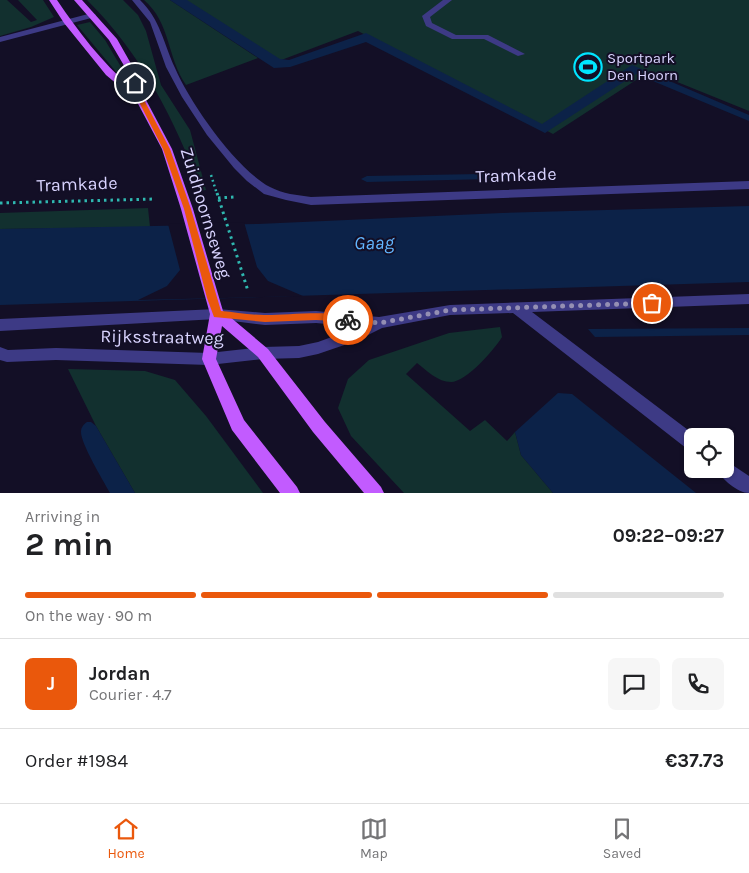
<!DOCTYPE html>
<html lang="en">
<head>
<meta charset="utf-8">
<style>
  :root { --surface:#fff; --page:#f6f6f6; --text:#202124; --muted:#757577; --line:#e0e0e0; --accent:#ea580c }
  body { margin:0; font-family:Karla,sans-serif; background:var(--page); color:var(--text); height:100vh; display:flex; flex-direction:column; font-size:19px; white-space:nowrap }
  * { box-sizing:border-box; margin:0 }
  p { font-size:16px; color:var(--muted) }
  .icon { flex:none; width:28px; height:28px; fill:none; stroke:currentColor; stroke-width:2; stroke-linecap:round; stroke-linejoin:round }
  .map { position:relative; height:493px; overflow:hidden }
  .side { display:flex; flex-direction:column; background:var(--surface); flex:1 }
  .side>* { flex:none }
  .tools { position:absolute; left:684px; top:428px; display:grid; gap:10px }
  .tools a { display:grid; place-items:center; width:50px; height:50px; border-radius:8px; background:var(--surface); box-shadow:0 1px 4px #0004; font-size:25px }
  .pin { position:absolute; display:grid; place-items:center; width:42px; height:42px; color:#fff; margin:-21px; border:2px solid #fff; border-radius:50%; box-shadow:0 1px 5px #0007 }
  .courier { position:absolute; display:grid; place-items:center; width:50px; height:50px; margin:-25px; border:4px solid #ea580c; border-radius:50%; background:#fff; color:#222; box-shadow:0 1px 6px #0007 }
  .headline em { font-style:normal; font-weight:700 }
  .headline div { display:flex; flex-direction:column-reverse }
  .headline { display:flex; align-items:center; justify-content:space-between; height:85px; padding:0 25px }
  h1 { font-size:32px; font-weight:700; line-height:38px }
  .bar { display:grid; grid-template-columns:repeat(4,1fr); gap:8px 5px; align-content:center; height:60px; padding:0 25px }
  .bar i { height:6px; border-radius:4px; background:var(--line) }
  .bar .current { background:var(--accent) }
  .bar p { grid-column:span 4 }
  .line { display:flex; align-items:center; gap:12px; padding:0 25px; border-top:1px solid var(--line) }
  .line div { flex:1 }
  .round { display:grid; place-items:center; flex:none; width:52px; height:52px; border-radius:8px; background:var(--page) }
  .tabs { display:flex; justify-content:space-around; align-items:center; height:70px; border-top:1px solid var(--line); background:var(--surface); font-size:14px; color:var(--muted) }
  .tabs a { display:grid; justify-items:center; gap:2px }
  .tabs .current { color:var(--accent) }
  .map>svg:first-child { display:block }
  .green { fill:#12302f }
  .water { fill:#0c2248 }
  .pier { fill:#130f26 }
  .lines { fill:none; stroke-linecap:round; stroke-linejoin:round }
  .stream { fill:#0c2248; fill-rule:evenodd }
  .path-far1 { stroke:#2fb8b0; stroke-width:2.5; stroke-dasharray:2 3; stroke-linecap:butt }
  .path { stroke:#2fb8b0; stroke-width:3; stroke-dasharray:2.5 4; stroke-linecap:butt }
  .minor { fill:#3d3a85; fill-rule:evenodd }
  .major { fill:#c25bff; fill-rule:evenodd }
  .route { fill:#ea580c }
  .done { stroke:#948fb3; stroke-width:5; stroke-dasharray:0 9 }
  .labels { text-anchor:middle; stroke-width:4; stroke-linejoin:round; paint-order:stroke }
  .far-poi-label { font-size:15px; fill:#d9d4ff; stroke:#130f26; text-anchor:start }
  .street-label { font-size:18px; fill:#d9d4ff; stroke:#130f26 }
  .water-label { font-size:19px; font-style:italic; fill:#62b6ff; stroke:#130f26 }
</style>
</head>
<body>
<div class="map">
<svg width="749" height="493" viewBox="0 0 749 493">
  <rect width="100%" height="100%" fill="#130f26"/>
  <g class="green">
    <path d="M 0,0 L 7,0 L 31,22 L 37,20 L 18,0 L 43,0 L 54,17 L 31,27 L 0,36 Z"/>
    <path d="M 87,0 L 123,0 L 138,15 L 146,31 L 161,85 L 190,130 L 206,190 L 201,191 C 176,121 140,52 87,0 Z"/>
    <path d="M 144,0 L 170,0 L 258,58 L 186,85 C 167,58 171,23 144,0 Z"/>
    <path d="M 181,0 L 749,0 L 749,111 L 650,71 L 553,134 L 358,31 L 276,62 Z"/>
    <path d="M 90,22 L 105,40 L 127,77 L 122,79 L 77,25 Z"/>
    <path d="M 148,208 L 150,227 L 0,229 L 0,213 Z"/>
    <path d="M 500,327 L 502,337 C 494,350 466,382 451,382 C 438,382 427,371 417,363 L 406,374 L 470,431 L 485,420 L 507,441 L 515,432 L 521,455 L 553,493 L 404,493 L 351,436 L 338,408 L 348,379 L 369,360 L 449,333 Z"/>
    <path d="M 68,369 L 145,371 L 175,380 L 206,416 L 263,493 L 135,493 L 96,426 Z"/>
  </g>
  <g class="water">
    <path d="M 170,0 L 187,0 L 280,59 L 289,60 L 366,33 L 542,124 L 632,65 L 749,115 L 749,121 L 636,74 L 545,133 L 366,42 L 290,67 L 274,68 Z"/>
    <path d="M 749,206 L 749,282 L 0,305 L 0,229 L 258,224 L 502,213 Z"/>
    <path d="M 749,328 L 749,335 L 595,337 L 588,329 Z"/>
    <path d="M 558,393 L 572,394 L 696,493 L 553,493 L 521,455 L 515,432 Z"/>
    <path d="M 87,422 L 91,422 L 96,426 L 135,493 L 110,493 C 103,480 81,444 81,432 C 81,427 84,424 87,422 Z"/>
  </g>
  <path class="pier" d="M 244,222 L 257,267 L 268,281 L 303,296 L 138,300 L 167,286 L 180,270 L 168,224 Z"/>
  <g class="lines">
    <path class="stream" d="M 531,173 L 535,174 L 537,176 L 535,178 L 367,182 L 361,179 L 367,176 Z"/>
    <path class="path-far1" d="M 211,175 L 217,194"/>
    <g class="path">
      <path d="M 217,193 L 248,291"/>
      <path d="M 218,198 L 234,197"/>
      <path d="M 0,203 L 155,199"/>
    </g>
    <g class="minor">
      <path d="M 132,0 L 140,0 C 160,19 164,44 175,68 C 190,103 236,169 270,187 C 283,194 297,195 311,197 L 749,181 L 749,189 L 311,205 L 286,200 L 264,194 L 247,181 L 234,168 L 207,135 L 182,97 L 166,67 L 150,22 Z"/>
      <path d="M 443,0 L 452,0 L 430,17 L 432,23 L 456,35 L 488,35 L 525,54 L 518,56 L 484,39 L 452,39 L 426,26 L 422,16 Z"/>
      <path d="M 92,13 L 96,15 L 95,17 L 0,42 L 0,37 Z"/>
      <path d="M 749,294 L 749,304 L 532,312 L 696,436 L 692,436 L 692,451 L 686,448 L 513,313 L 450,315 L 382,328 L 356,341 L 318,354 L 299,358 L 263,359 L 209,365 L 56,360 L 7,362 L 0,360 L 0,347 L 8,350 L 56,348 L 209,353 L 263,347 L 299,346 L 318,342 L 359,327 L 316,323 L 265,325 L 217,319 L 0,331 L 0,319 L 217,309 L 265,313 L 316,311 L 379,317 L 450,305 Z"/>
      <path d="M 725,460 L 749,476 L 749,493 C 738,493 721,479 717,469 L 725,469 Z"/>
    </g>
    <path class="major" d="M 49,0 L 57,0 C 78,31 102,63 131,87 L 126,69 L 109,40 L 74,0 L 82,0 L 117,39 L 134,69 L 145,98 L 172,149 L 193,209 L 223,311 L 268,349 L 325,422 L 381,487 L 384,493 L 364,493 L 313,432 L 258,357 L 222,326 L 216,359 L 244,420 L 297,487 L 300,493 L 280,493 L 232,430 L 202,359 L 210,314 L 181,209 L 162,149 L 136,100 L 106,75 L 64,23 Z"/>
  </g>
  <path class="route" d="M 135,81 L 138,83 L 143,98 L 170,149 L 191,209 L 221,311 C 235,312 249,315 264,315 C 280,316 343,308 352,320 L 351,322 L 316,320 L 265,322 L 214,317 L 207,298 L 184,209 L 163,149 L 137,98 L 132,83 Z"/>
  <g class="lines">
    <path class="done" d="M 348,320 L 379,323 L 450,310 L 652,303"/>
  </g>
  <defs>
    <g id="stadium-ring" transform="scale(1.4375)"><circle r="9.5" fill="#130f26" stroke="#00e5ff" stroke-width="1.5"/><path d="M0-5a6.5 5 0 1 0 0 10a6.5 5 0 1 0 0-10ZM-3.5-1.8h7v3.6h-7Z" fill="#00e5ff"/></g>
  </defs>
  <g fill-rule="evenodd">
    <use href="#stadium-ring" x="588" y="67"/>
  </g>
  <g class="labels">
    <g class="far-poi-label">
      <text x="607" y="63">Sportpark<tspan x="607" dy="17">Den Hoorn</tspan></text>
    </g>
    <g class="street-label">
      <text transform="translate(516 175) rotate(-2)" y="6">Tramkade</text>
      <text transform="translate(77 184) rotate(-2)" y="6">Tramkade</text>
      <text transform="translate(206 213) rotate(73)" y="6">Zuidhoornseweg</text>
      <text transform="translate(162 337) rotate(1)" y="6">Rijksstraatweg</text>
    </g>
    <g class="water-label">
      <text transform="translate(374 242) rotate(-1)" y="7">Gaag</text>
    </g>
  </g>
</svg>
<div class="tools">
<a><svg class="icon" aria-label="locate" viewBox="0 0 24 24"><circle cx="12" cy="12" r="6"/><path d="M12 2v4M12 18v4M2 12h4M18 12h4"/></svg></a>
</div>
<div class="pin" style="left:652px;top:303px;background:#ea580c"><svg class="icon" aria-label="bag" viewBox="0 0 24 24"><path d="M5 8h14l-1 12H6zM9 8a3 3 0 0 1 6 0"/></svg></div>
<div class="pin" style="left:135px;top:83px;background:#1f2937"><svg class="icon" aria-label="home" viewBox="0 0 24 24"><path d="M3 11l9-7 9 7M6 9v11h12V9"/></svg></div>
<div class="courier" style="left:348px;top:320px"><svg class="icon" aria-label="bike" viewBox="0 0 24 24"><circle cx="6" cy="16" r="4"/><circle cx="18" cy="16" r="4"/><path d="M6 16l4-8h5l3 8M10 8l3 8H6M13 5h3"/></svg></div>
</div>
<section class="side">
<div class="headline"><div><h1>2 min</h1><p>Arriving in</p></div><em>09:22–09:27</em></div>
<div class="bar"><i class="current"></i><i class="current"></i><i class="current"></i><i></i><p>On the way · 90 m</p></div>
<div class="line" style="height:90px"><b class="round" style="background:var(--accent);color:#fff">J</b><div><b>Jordan</b><p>Courier · 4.7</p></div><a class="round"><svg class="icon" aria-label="chat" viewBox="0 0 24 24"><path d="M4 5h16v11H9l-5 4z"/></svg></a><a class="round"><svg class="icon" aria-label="phone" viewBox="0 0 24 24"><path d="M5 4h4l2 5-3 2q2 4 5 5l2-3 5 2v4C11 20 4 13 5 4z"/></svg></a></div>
<div class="line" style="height:65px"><div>Order #1984</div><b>€37.73</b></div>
</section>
<nav class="tabs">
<a class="current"><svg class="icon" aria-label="home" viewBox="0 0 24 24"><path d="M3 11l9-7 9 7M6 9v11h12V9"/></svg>Home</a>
<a><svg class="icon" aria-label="map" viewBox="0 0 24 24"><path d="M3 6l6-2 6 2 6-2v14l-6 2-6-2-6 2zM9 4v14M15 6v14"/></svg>Map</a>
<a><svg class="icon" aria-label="saved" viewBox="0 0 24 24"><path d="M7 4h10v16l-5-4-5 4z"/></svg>Saved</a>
</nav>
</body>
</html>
